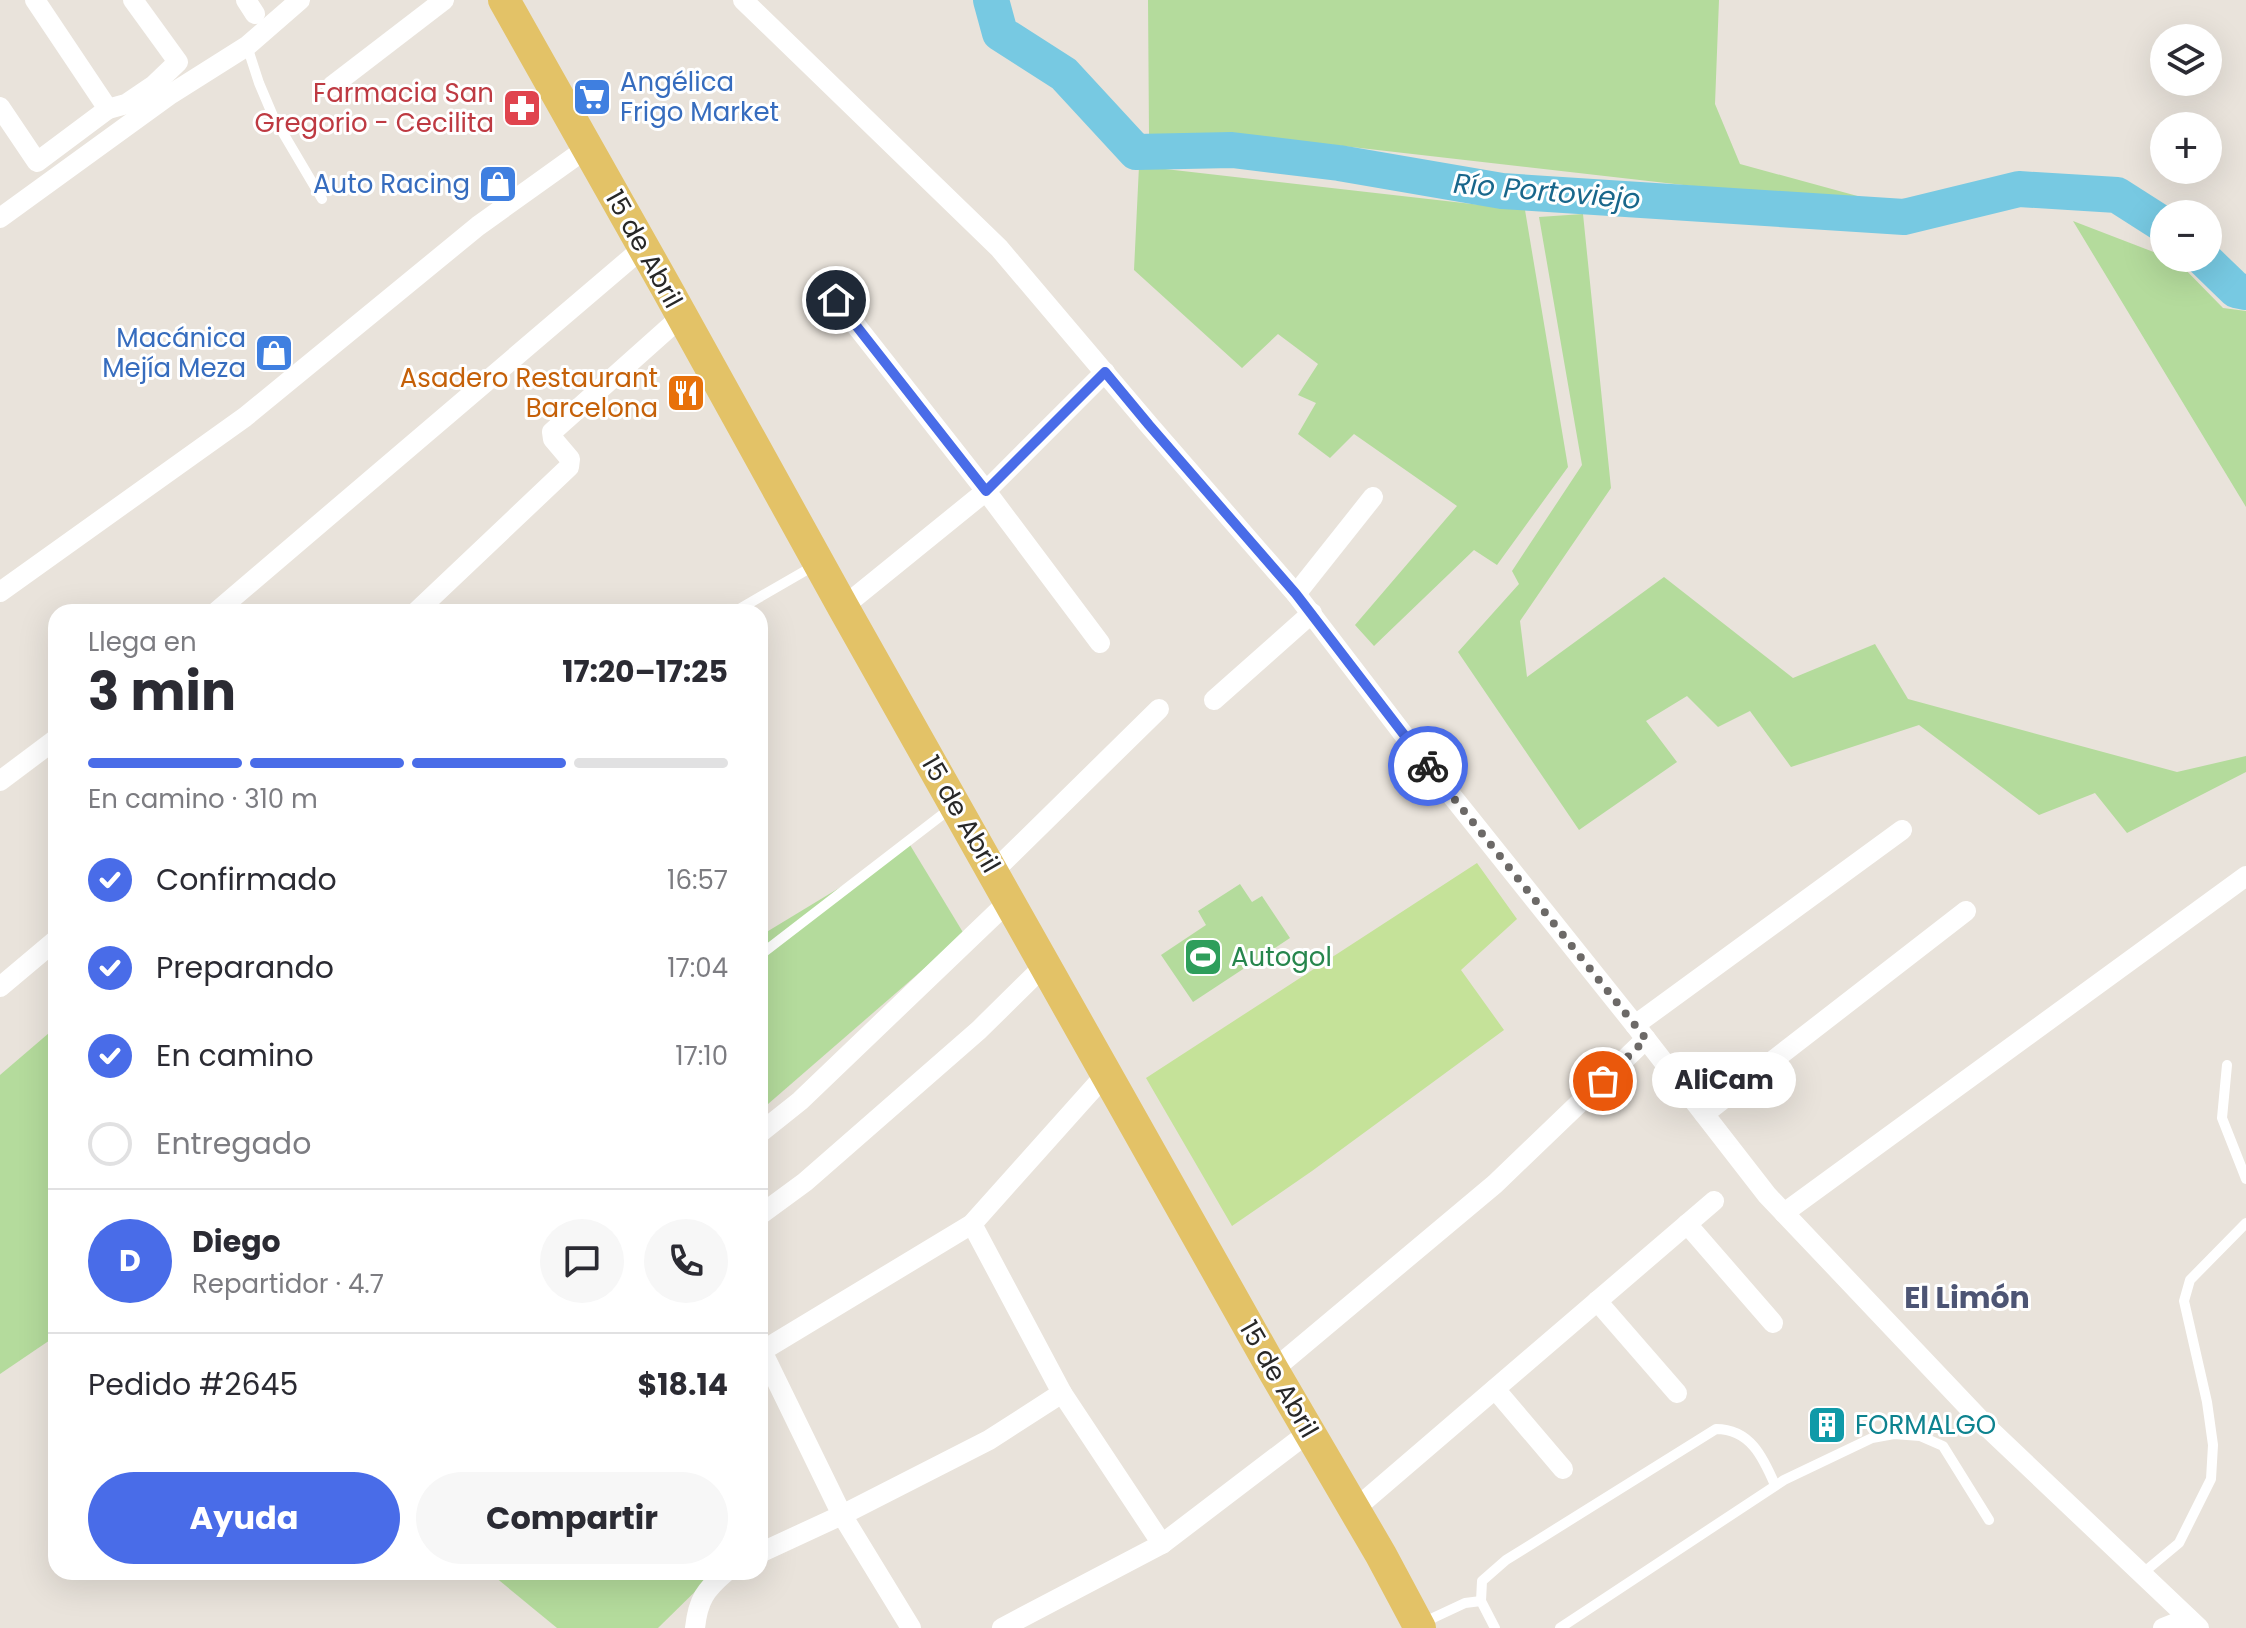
<!DOCTYPE html>
<html lang="es">
<head>
<meta charset="utf-8">
<style>
  :root { --surface:#fff; --page:#f7f7f7; --text:#2b2b33; --muted:#7c7c81; --line:#e1e1e2; --accent:#496ce8 }
  body { margin:0; font-family:Poppins,sans-serif; background:var(--page); color:var(--text); height:100vh; display:flex; flex-direction:column; font-size:30px; white-space:nowrap }
  * { box-sizing:border-box; margin:0 }
  p { font-size:26px; color:var(--muted) }
  .icon { flex:none; width:44px; height:44px; fill:none; stroke:currentColor; stroke-width:2; stroke-linecap:round; stroke-linejoin:round }
  .map { position:relative; flex:1; overflow:hidden }
  .sheet { position:absolute; left:48px; top:604px; width:720px; height:976px; display:flex; flex-direction:column; background:var(--surface); border-radius:24px; box-shadow:0 8px 32px #0002 }
  .sheet>* { flex:none }
  .controls { position:absolute; left:2150px; top:24px; display:grid; gap:16px }
  .controls a { display:grid; place-items:center; width:72px; height:72px; border-radius:50%; background:var(--surface); box-shadow:0 8px 32px #0002; font-size:40px }
  .pin { position:absolute; display:grid; place-items:center; width:68px; height:68px; color:#fff; margin:-34px; border:4px solid #fff; border-radius:50%; box-shadow:0 2px 8px #0007 }
  .courier { position:absolute; display:grid; place-items:center; width:80px; height:80px; margin:-40px; border:6px solid #496ce8; border-radius:50%; background:#fff; color:#222; box-shadow:0 2px 10px #0007 }
  .bubble { position:absolute; height:56px; border-radius:28px; background:var(--surface); box-shadow:0 8px 32px #0002; font-size:26px; font-weight:700; line-height:56px; text-align:center }
  .overview em { font-style:normal; font-weight:700 }
  .overview div { display:flex; flex-direction:column-reverse }
  .overview { display:flex; align-items:center; justify-content:space-between; height:136px; padding:0 40px }
  h1 { font-size:52px; font-weight:700; line-height:60px }
  .bar { display:grid; grid-template-columns:repeat(4,1fr); gap:12px 8px; align-content:center; height:96px; padding:0 40px }
  .bar i { height:10px; border-radius:6px; background:var(--line) }
  .bar .current { background:var(--accent) }
  .bar p { grid-column:span 4 }
  .line { display:flex; align-items:center; gap:20px; padding:0 40px; border-top:2px solid var(--line) }
  .line div { flex:1 }
  .round { display:grid; place-items:center; flex:none; width:84px; height:84px; border-radius:42px; background:var(--page) }
  ol { padding:0 40px; list-style:none }
  li { display:flex; align-items:center; gap:24px; height:88px }
  li p { margin-inline-start:auto }
  li .icon { padding:8px; border-radius:50%; background:var(--accent); color:#fff; stroke-width:4 }
  li:last-child { color:var(--muted) }
  li i { width:44px; height:44px; border:4px solid var(--line); border-radius:50% }
  .button { display:flex; gap:16px; margin-top:auto; padding:16px 40px }
  .button a { flex:1; height:92px; border-radius:48px; background:var(--accent); color:#fff; font-size:32px; font-weight:700; line-height:92px; text-align:center }
  .button a+a { background:var(--page); color:var(--text) }
  .map>svg:first-child { display:block }
  .green { fill:#b4db9c }
  .pitch { fill:#c5e299 }
  .lines { fill:none; stroke-linecap:round; stroke-linejoin:round }
  .river { stroke:#77c9e2; stroke-width:36 }
  .service { stroke:#fff; stroke-width:10 }
  .minor { stroke:#fff; stroke-width:20 }
  .primary { stroke:#e3c267; stroke-width:32 }
  .done { stroke:#6c6967; stroke-width:8; stroke-dasharray:0 14.4 }
  .route { stroke:#496ce8; stroke-width:10 }
  .labels { text-anchor:middle; stroke-width:6; stroke-linejoin:round; paint-order:stroke }
  .shop-label { font-size:26px; fill:#366cbe; stroke:#fff; text-anchor:end }
  .health-label { font-size:26px; fill:#be3a42; stroke:#fff; text-anchor:end }
  .street-label { font-size:26px; fill:#282828; stroke:#fff }
  .food-label { font-size:26px; fill:#c56008; stroke:#fff; text-anchor:end }
  .leisure-label { font-size:26px; fill:#27864d; stroke:#fff; text-anchor:start }
  .culture-label { font-size:26px; fill:#0d838f; stroke:#fff; text-anchor:start }
  .water-label { font-size:28px; font-style:italic; fill:#19678b; stroke:#fff }
  .quarter-label { font-size:30px; font-weight:bold; fill:#4d5574; stroke:#fff }
</style>
</head>
<body>
<div class="map">
<svg width="2246" height="1628" viewBox="0 0 2246 1628">
  <rect width="100%" height="100%" fill="#e9e3db"/>
  <g class="green">
    <path d="M 1148,0 L 1719,0 L 1715,104 L 1740,164 L 1872,200 L 1727,190 L 1334,145 L 1149,135 Z"/>
    <path d="M 1139,166 L 1525,210 L 1568,467 L 1497,565 L 1474,550 L 1374,646 L 1355,625 L 1457,506 L 1354,434 L 1330,458 L 1298,434 L 1316,403 L 1298,395 L 1318,364 L 1278,334 L 1242,368 L 1134,270 Z"/>
    <path d="M 1583,214 L 1611,488 L 1520,621 L 1527,677 L 1664,577 L 1793,678 L 1875,644 L 1908,699 L 2177,772 L 2246,756 L 2246,772 L 2127,833 L 2095,793 L 2039,815 L 1919,725 L 1791,767 L 1750,711 L 1718,727 L 1687,696 L 1646,721 L 1677,762 L 1579,830 L 1458,652 L 1519,584 L 1512,571 L 1582,465 L 1539,217 Z"/>
    <path d="M 2073,221 L 2164,256 L 2164,258 L 2176,260 L 2223,308 L 2246,311 L 2246,507 Z"/>
    <path d="M 910,845 L 964,934 L 760,1111 L 760,936 Z"/>
    <path d="M 1240,884 L 1252,902 L 1262,896 L 1290,938 L 1193,1002 L 1161,955 L 1206,925 L 1198,911 Z"/>
    <path d="M 56,1027 L 56,1336 L 0,1374 L 0,1075 Z"/>
    <path d="M 489,1572 L 715,1572 L 658,1628 L 557,1628 Z"/>
  </g>
  <path class="pitch" d="M 1477,863 L 1517,919 L 1461,970 L 1504,1030 L 1312,1171 L 1232,1226 L 1146,1078 Z"/>
  <g class="lines">
    <g class="river">
      <path d="M 991,0 L 1000,33 L 1064,74 L 1136,152 L 1232,150 L 1339,163 L 1502,191 L 1904,217 L 2019,189 L 2117,195 L 2164,225"/>
      <path d="M 2203,258 L 2236,290 L 2246,292"/>
    </g>
    <g class="service">
      <path d="M 247,46 L 259,83 L 273,116 L 322,199"/>
      <path d="M 734,612 L 817,564"/>
      <path d="M 760,955 L 951,808"/>
      <path d="M 2227,1065 L 2222,1118 L 2246,1179"/>
      <path d="M 2143,1573 L 2179,1543 L 2211,1479 L 2213,1445 L 2207,1402 L 2184,1301 L 2190,1280 L 2246,1223"/>
      <path d="M 1481,1601 L 1482,1581 L 1506,1560 L 1716,1429 C 1750,1429 1763,1457 1775,1485"/>
      <path d="M 1420,1624 L 1465,1603 L 1481,1601 L 1495,1628"/>
      <path d="M 1560,1628 L 1784,1480 L 1872,1438 L 1894,1434 L 1920,1436 L 1943,1446 L 1989,1520"/>
    </g>
    <g class="minor">
      <path d="M 35,0 L 108,109 L 126,104 L 154,85 L 178,62 L 133,0"/>
      <path d="M 246,0 L 255,14"/>
      <path d="M 743,0 L 999,248 L 1149,425 L 1296,594 L 1420,756 L 1635,1025 L 1767,1195 L 1987,1427 L 2199,1628"/>
      <path d="M 332,86 L 444,0"/>
      <path d="M 0,107 L 37,162 L 108,109"/>
      <path d="M 0,218 L 171,94 L 247,46 L 300,0"/>
      <path d="M 836,300 L 986,491 L 1100,643"/>
      <path d="M 0,592 L 245,417 L 478,226 L 587,148"/>
      <path d="M 1296,594 L 1373,497"/>
      <path d="M 843,607 L 986,491 L 1105,372"/>
      <path d="M 216,612 L 644,247"/>
      <path d="M 416,612 L 569,467 L 570,459 L 553,439 L 552,432 L 682,316"/>
      <path d="M 1214,700 L 1312,613"/>
      <path d="M 0,781 L 56,739"/>
      <path d="M 994,871 L 1159,709"/>
      <path d="M 0,987 L 56,940"/>
      <path d="M 1635,1025 L 1902,830"/>
      <path d="M 1704,1114 L 1966,911"/>
      <path d="M 760,1133 L 800,1101 L 1010,900"/>
      <path d="M 1784,1213 L 2246,876"/>
      <path d="M 760,1215 L 805,1182 L 979,1030 L 1046,964"/>
      <path d="M 972,1224 L 1062,1393 L 1162,1544"/>
      <path d="M 1687,1224 L 1773,1323"/>
      <path d="M 1597,1301 L 1677,1393"/>
      <path d="M 1273,1370 L 1495,1184 L 1646,1039"/>
      <path d="M 1495,1389 L 1563,1469"/>
      <path d="M 1355,1509 L 1714,1201"/>
      <path d="M 760,1553 L 842,1515 L 989,1440 L 1062,1393"/>
      <path d="M 695,1628 C 698,1600 705,1590 726,1572"/>
      <path d="M 911,1628 L 842,1515 L 762,1351 L 972,1224 L 1107,1073"/>
      <path d="M 1002,1628 L 1162,1544 L 1309,1432"/>
      <path d="M 2163,1628 L 2188,1618"/>
    </g>
    <path class="primary" d="M 504,0 L 667,289 L 843,607 L 1273,1370 L 1381,1555 L 1420,1628"/>
  </g>
  <g class="lines">
    <path class="done" d="M 1428,766 L 1646,1039 L 1603,1081"/>
    <path class="route" d="M 836,300 L 986,491 L 1105,372 L 1149,425 L 1296,594 L 1428,766"/>
  </g>
  <defs>
    <g id="supermarket-square" transform="scale(2)"><rect x="-9" y="-9" width="18" height="18" rx="4" fill="#3f7fe0" stroke="#fff"/><path d="M-6-5.5h2.5l.6 2H6L4.5 2H-2.5L-4.4-4H-6ZM-1.5 3.2a1.3 1.3 0 1 0 .1 0ZM3 3.2a1.3 1.3 0 1 0 .1 0Z" fill="#fff"/></g>
    <g id="pharmacy-square" transform="scale(2)"><rect x="-9" y="-9" width="18" height="18" rx="4" fill="#e0444e" stroke="#fff"/><path d="M-2-6h4v4h4v4h-4v4h-4v-4h-4v-4h4Z" fill="#fff"/></g>
    <g id="shop-square" transform="scale(2)"><rect x="-9" y="-9" width="18" height="18" rx="4" fill="#3f7fe0" stroke="#fff"/><path d="M-5-2.5h2.3a2.7 3.5 0 0 1 5.4 0H5L5.5 6h-11ZM-1.5-2.5h3a1.5 2.3 0 0 0-3 0Z" fill="#fff"/></g>
    <g id="restaurant-square" transform="scale(2)"><rect x="-9" y="-9" width="18" height="18" rx="4" fill="#e8710a" stroke="#fff"/><path d="M-5-6h1v4h1v-4h1v4h1v-4h1v5L-1.5 .5V6h-2V.5L-5-1ZM5-6V6H3V1.5H1.5Q1.5-4 5-6Z" fill="#fff"/></g>
    <g id="stadium-square" transform="scale(2)"><rect x="-9" y="-9" width="18" height="18" rx="4" fill="#2e9e5b" stroke="#fff"/><path d="M0-5a6.5 5 0 1 0 0 10a6.5 5 0 1 0 0-10ZM-3.5-1.8h7v3.6h-7Z" fill="#fff"/></g>
    <g id="building-square" transform="scale(2)"><rect x="-9" y="-9" width="18" height="18" rx="4" fill="#0f9aa8" stroke="#fff"/><path d="M-4-6H4V6H1V3H-1V6H-4ZM-2.5-4.3h1.7v1.8h-1.7ZM.8-4.3h1.7v1.8H.8ZM-2.5-1h1.7V.8h-1.7ZM.8-1h1.7V.8H.8Z" fill="#fff"/></g>
  </defs>
  <g fill-rule="evenodd">
    <use href="#supermarket-square" x="592" y="97"/>
    <use href="#pharmacy-square" x="522" y="108"/>
    <use href="#shop-square" x="498" y="184"/>
    <use href="#shop-square" x="274" y="353"/>
    <use href="#restaurant-square" x="686" y="393"/>
    <use href="#stadium-square" x="1203" y="957"/>
    <use href="#building-square" x="1827" y="1425"/>
  </g>
  <g class="labels">
    <g class="shop-label">
      <text x="620" y="91" text-anchor="start">Angélica<tspan x="620" dy="30">Frigo Market</tspan></text>
      <text x="470" y="193">Auto Racing</text>
      <text x="246" y="347">Macánica<tspan x="246" dy="30">Mejía Meza</tspan></text>
    </g>
    <g class="health-label">
      <text x="494" y="102">Farmacia San<tspan x="494" dy="30">Gregorio - Cecilita</tspan></text>
    </g>
    <g class="street-label">
      <text transform="translate(644 249) rotate(61)" y="9">15 de Abril</text>
      <text transform="translate(961 814) rotate(60)" y="9">15 de Abril</text>
      <text transform="translate(1279 1379) rotate(60)" y="9">15 de Abril</text>
    </g>
    <g class="food-label">
      <text x="658" y="387">Asadero Restaurant<tspan x="658" dy="30">Barcelona</tspan></text>
    </g>
    <g class="leisure-label">
      <text x="1231" y="966">Autogol</text>
    </g>
    <g class="culture-label">
      <text x="1855" y="1434">FORMALGO</text>
    </g>
    <g class="water-label">
      <text transform="translate(1547 191) rotate(5)" y="10">Río Portoviejo</text>
    </g>
    <g class="quarter-label">
      <text x="1967" y="1308">El Limón</text>
    </g>
  </g>
</svg>
<div class="controls">
<a><svg class="icon" aria-label="layers" viewBox="0 0 24 24"><path d="M12 4l9 5-9 5-9-5zM3 14l9 5 9-5"/></svg></a>
<a>+</a>
<a>−</a>
</div>
<div class="pin" style="left:1603px;top:1081px;background:#ea580c"><svg class="icon" aria-label="bag" viewBox="0 0 24 24"><path d="M5 8h14l-1 12H6zM9 8a3 3 0 0 1 6 0"/></svg></div>
<div class="pin" style="left:836px;top:300px;background:#1f2937"><svg class="icon" aria-label="home" viewBox="0 0 24 24"><path d="M3 11l9-7 9 7M6 9v11h12V9"/></svg></div>
<div class="courier" style="left:1428px;top:766px"><svg class="icon" aria-label="bike" viewBox="0 0 24 24"><circle cx="6" cy="16" r="4"/><circle cx="18" cy="16" r="4"/><path d="M6 16l4-8h5l3 8M10 8l3 8H6M13 5h3"/></svg></div>
<div class="bubble" style="left:1652px;top:1052px;width:144px">AliCam</div>
<section class="sheet">
<div class="overview"><div><h1>3 min</h1><p>Llega en</p></div><em>17:20–17:25</em></div>
<div class="bar"><i class="current"></i><i class="current"></i><i class="current"></i><i></i><p>En camino · 310 m</p></div>
<ol>
<li><svg class="icon" aria-label="check" viewBox="0 0 24 24"><path d="M5 12l5 5 9-10"/></svg>Confirmado<p>16:57</p></li>
<li><svg class="icon" aria-label="check" viewBox="0 0 24 24"><path d="M5 12l5 5 9-10"/></svg>Preparando<p>17:04</p></li>
<li><svg class="icon" aria-label="check" viewBox="0 0 24 24"><path d="M5 12l5 5 9-10"/></svg>En camino<p>17:10</p></li>
<li><i></i>Entregado</li>
</ol>
<div class="line" style="height:144px"><b class="round" style="background:var(--accent);color:#fff">D</b><div><b>Diego</b><p>Repartidor · 4.7</p></div><a class="round"><svg class="icon" aria-label="chat" viewBox="0 0 24 24"><path d="M4 5h16v11H9l-5 4z"/></svg></a><a class="round"><svg class="icon" aria-label="phone" viewBox="0 0 24 24"><path d="M5 4h4l2 5-3 2q2 4 5 5l2-3 5 2v4C11 20 4 13 5 4z"/></svg></a></div>
<div class="line" style="height:104px"><div>Pedido #2645</div><b>$18.14</b></div>
<div class="button"><a>Ayuda</a><a>Compartir</a></div>
</section>
</div>
</body>
</html>
